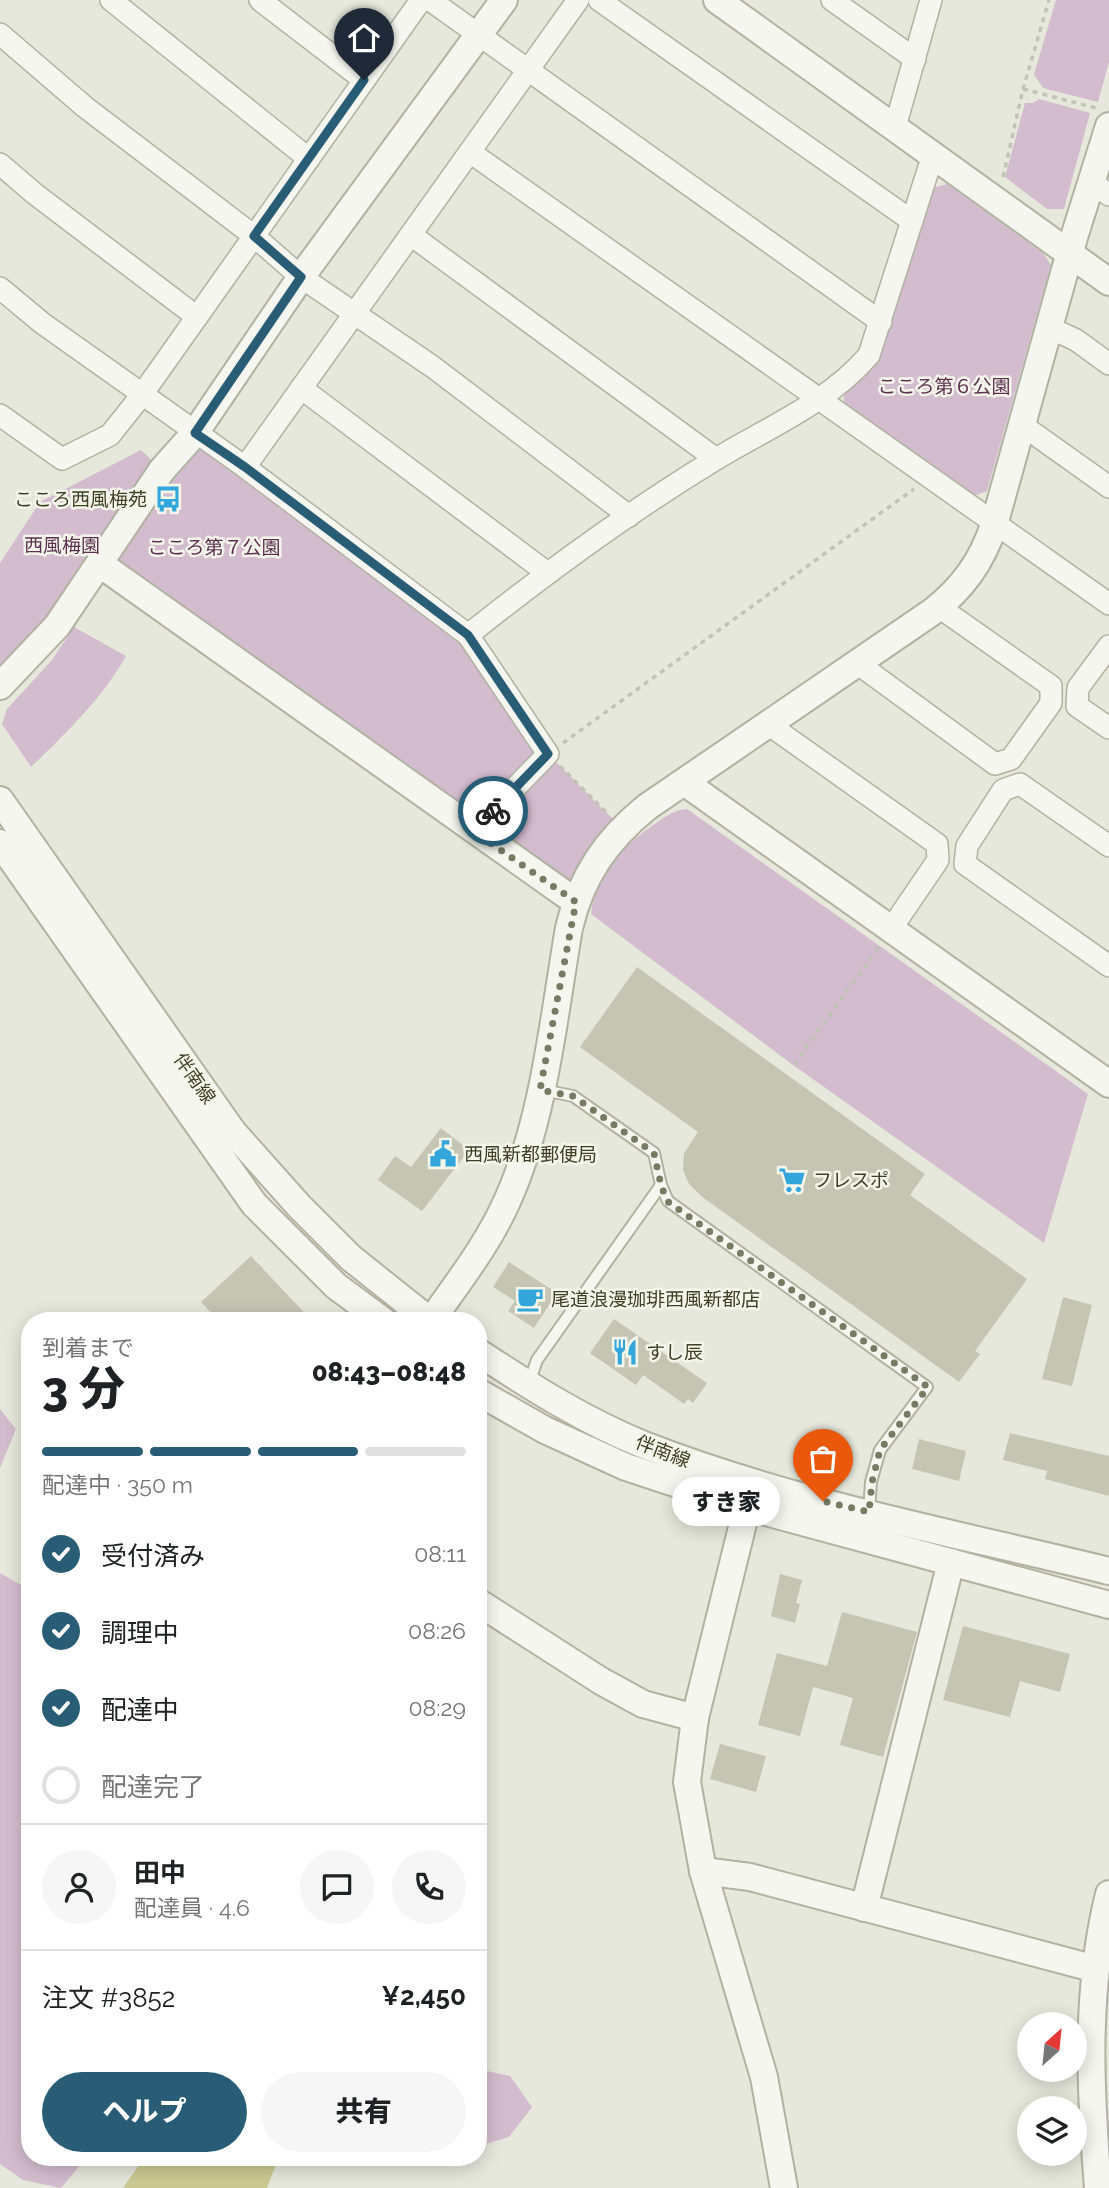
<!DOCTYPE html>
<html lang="ja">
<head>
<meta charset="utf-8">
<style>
  :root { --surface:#fff; --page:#f6f6f6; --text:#202124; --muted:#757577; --line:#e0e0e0; --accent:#295d76 }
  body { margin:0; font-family:Raleway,"Noto Sans JP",sans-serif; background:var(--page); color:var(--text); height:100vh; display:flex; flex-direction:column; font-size:26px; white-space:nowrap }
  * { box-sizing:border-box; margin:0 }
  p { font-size:23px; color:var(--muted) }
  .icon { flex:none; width:38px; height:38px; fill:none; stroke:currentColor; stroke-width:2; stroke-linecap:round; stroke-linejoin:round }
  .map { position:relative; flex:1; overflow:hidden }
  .sheet { position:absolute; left:21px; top:1312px; width:466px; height:854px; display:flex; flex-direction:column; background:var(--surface); border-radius:28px; box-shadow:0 4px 18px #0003 }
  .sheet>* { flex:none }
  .needle { width:46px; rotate:27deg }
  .controls { position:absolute; left:1017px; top:2012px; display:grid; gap:14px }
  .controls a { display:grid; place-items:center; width:70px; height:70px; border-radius:50%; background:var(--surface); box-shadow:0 4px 18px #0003; font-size:35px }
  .pin { position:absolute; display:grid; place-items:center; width:60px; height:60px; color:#fff; margin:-72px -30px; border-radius:50% 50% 50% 0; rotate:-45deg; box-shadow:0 0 7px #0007 }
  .pin .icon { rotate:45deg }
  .courier { position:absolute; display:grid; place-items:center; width:70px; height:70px; margin:-35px; border:5px solid #295d76; border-radius:50%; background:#fff; color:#222; box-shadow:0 2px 9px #0007 }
  .bubble { position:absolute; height:49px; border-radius:24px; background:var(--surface); box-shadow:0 4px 18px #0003; font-size:23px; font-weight:800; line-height:49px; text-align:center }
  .overview em { font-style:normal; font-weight:800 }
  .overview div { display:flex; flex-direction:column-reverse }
  .overview { display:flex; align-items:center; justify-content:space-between; height:119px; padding:0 21px }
  h1 { font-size:46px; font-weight:800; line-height:52px }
  .bar { display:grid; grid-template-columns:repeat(4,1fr); gap:10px 7px; align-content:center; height:84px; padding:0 21px }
  .bar i { height:9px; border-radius:5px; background:var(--line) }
  .bar .on { background:var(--accent) }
  .bar p { grid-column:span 4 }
  .line { display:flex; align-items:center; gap:18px; padding:0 21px; border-top:2px solid var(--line) }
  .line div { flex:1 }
  .round { display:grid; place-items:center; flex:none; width:74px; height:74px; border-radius:37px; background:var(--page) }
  ol { padding:0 21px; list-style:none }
  li { display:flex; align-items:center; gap:21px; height:77px }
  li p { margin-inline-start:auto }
  li .icon { padding:7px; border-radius:50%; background:var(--accent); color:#fff; stroke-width:4 }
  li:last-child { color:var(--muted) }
  li i { width:38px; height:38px; border:4px solid var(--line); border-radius:50% }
  .primary-button { display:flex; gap:14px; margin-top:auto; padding:14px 21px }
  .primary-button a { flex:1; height:80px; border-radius:42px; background:var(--accent); color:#fff; font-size:28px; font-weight:800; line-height:80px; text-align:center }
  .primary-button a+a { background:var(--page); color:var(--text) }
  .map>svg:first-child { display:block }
  .green { fill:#d3bcce }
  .water { fill:#cccb93 }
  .building { fill:#c4c5b3 }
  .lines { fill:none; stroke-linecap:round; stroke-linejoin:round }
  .service-casing { stroke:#b1b2a1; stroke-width:14 }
  .minor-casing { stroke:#b1b2a1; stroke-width:24 }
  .tertiary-casing { stroke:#b1b2a1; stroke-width:30 }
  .path { stroke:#c1c3b6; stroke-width:3.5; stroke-dasharray:5 5; stroke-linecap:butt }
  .service { stroke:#f5f6ef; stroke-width:10 }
  .minor { stroke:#f5f6ef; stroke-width:21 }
  .tertiary { stroke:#f5f6ef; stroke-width:26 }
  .done { stroke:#787b64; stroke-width:7; stroke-dasharray:0 12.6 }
  .route { stroke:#295d76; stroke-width:9 }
  .labels { text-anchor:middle; stroke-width:5; stroke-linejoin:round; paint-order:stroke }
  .park-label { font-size:19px; fill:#5d3051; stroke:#f5f6eb }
  .poi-label { font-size:19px; fill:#3d4024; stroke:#f5f6eb; text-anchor:start }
  .street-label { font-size:19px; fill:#3d4024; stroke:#f5f6eb }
</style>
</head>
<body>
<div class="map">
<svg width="1109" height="2188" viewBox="0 0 1109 2188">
  <rect width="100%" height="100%" fill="#e7e8dc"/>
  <g class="green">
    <path d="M 1056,0 L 1109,0 L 1109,62 L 1098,102 L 1043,88 L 1034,74 Z"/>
    <path d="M 1039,99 L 1090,113 L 1064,209 L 1047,209 L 1005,177 L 1025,103 L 1033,103 Z"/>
    <path d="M 947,184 L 1043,253 L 1051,265 L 987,491 L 971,497 L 844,409 L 844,392 L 866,375 L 883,347 L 932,188 Z"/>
    <path d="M 195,433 L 468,635 L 548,754 L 622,828 L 576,902 L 100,564 L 0,682 L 0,563 L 40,502 L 141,450 L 162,470 Z"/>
    <path d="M 74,627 L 126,656 C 101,700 67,732 31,767 L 2,724 L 7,709 L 52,660 Z"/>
    <path d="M 687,809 L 1088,1094 L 1044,1243 L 793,1065 L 591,914 C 596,872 619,849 652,826 C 664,818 672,810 687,809 Z"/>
    <path d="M 0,1409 L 16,1429 L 0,1468 Z"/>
    <path d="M 0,1573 L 30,1590 L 30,2158 L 86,2158 L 61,2188 L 23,2180 L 0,2164 Z"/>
    <path d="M 478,2069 L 510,2076 L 532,2107 L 509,2137 L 478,2146 Z"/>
  </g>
  <path class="water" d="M 144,2158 L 290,2158 L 277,2162 L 267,2188 L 123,2188 Z"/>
  <g class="building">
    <path d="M 637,967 L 925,1174 L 910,1195 L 1027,1279 L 975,1351 L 980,1354 L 959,1382 L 701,1196 L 689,1184 L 683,1170 L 684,1153 L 698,1132 L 580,1047 Z"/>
    <path d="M 441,1128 L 469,1150 L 422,1211 L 378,1180 L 395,1156 L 411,1167 Z"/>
    <path d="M 251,1256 L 312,1321 L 219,1321 L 201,1302 Z"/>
    <path d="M 509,1262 L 557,1293 L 534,1328 L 508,1311 L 515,1301 L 493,1287 Z"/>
    <path d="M 1063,1297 L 1092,1305 L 1072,1386 L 1042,1379 Z"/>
    <path d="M 614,1319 L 707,1383 L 693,1403 L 688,1399 L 684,1404 L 643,1375 L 636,1385 L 590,1353 Z"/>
    <path d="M 1010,1433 L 1109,1456 L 1109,1496 L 1045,1479 L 1047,1471 L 1003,1460 Z"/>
    <path d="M 919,1439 L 966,1451 L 959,1481 L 912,1469 Z"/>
    <path d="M 780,1574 L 802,1580 L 796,1603 L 800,1604 L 795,1623 L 771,1616 Z"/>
    <path d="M 842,1612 L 917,1632 L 883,1757 L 840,1745 L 853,1698 L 813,1687 L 800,1736 L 758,1725 L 777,1653 L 827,1666 Z"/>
    <path d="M 963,1626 L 1070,1654 L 1060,1692 L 1020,1681 L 1010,1717 L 943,1700 Z"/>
    <path d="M 720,1744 L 766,1756 L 756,1792 L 710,1779 Z"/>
  </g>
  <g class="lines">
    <g class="service-casing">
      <g id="service">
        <path d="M 543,1090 L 573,1096 L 654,1153 L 661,1185 L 668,1201 L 927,1387 L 880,1450 L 871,1482 L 869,1512"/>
        <path d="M 529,1383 L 537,1360 L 661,1185"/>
      </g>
    </g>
    <g class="minor-casing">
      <g id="minor">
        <path d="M 111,0 L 309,159"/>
        <path d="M 260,0 L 364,80"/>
        <path d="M 430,0 L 881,322"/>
        <path d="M 599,0 L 912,221"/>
        <path d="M 832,0 L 915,59"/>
        <path d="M 0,34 L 85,107 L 254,236 L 301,277 L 433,367 L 629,516"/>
        <path d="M 895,127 L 931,0"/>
        <path d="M 470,152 L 1109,604"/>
        <path d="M 0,164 L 35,194 L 197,317"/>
        <path d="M 1093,183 L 1109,195"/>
        <path d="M 411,235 L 716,459"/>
        <path d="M 0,288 L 42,323 L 245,467 L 468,635 L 548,754 L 473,831"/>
        <path d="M 1050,328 L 1076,340 L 1109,364"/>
        <path d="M 301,388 L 546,572"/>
        <path d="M 0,415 L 62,459 L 110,435 L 141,396 L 421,0"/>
        <path d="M 1022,425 L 1109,487"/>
        <path d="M 245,467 L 578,0"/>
        <path d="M 468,635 C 547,572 629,512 716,459 C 769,427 828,403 869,355 L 933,155"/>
        <path d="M 1109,646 L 1078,688 L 1077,706 L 1109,728"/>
        <path d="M 857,663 L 995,764 L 1011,759 L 1051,703 L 1051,686 L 939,607"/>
        <path d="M 768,724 L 937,844 L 938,860 L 891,929"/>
        <path d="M 1109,846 L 1020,784 L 1003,790 L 967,846 L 965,864 L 1109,966"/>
      </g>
    </g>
    <g class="tertiary-casing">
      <g id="tertiary">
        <path d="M 717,0 L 1109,282"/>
        <path d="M 100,564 L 576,902"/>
        <path d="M 0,686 L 57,626 L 162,470 L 195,433 L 301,277 L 504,0"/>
        <path d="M 684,782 L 1109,1084"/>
        <path d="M 0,800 L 233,1132 L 299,1206 L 351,1258 L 430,1321"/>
        <path d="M 0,843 L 254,1204 L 336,1286 L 383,1321"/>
        <path d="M 431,1321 C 458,1282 489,1243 508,1199 C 544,1119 554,1015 569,928 C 581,877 606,840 647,807 L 932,612 C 963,588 982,561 994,525 L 1075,234 L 1109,126"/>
        <path d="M 478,1352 C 531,1387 585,1421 644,1445 C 793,1503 954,1533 1109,1571"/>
        <path d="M 478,1392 L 545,1430 L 626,1467 L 747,1507 L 1109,1605"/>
        <path d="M 747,1507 L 695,1718 L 687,1782 L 703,1871 L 764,2077 L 784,2188"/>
        <path d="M 478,1602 L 601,1681 L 643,1704 L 695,1718"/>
        <path d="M 703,1871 L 750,1877 L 1096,1969"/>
        <path d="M 864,1908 L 951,1562"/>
        <path d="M 1098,2188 C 1090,2089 1085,1991 1109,1894"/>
      </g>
    </g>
    <g class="path">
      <path d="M 1023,89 L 1096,108"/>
      <path d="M 1003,177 L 1023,89 L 1049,0"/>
      <path d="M 563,743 L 914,489"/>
      <path d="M 560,766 L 607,813"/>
      <path d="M 794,1065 L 880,945"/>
    </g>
    <use href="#service" class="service"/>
    <use href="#minor" class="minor"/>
    <use href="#tertiary" class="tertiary"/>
  </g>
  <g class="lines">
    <path class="done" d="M 493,811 L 473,831 L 576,902 L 540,1090 L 573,1096 L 654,1153 L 661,1185 L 667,1201 L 928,1387 L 880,1450 L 872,1482 L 869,1512 L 823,1501"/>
    <path class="route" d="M 364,80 L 254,236 L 301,277 L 195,433 L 245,467 L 468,635 L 548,754 L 493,811"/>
  </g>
  <defs>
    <g id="bus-bare" transform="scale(2.1)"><path d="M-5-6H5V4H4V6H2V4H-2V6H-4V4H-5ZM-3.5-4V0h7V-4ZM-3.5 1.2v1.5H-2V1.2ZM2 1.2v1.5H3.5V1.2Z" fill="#33a7db" stroke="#f5f6eb" stroke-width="2.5" paint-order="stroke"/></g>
    <g id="civic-bare" transform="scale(2.1)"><path d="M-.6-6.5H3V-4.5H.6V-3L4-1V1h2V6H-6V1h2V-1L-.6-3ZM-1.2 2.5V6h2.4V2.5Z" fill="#33a7db" stroke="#f5f6eb" stroke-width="2.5" paint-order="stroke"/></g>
    <g id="supermarket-bare" transform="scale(2.1)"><path d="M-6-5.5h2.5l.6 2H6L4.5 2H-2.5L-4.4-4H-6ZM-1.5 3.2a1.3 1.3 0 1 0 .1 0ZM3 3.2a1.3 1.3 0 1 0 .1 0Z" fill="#33a7db" stroke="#f5f6eb" stroke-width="2.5" paint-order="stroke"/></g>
    <g id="cafe-bare" transform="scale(2.1)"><path d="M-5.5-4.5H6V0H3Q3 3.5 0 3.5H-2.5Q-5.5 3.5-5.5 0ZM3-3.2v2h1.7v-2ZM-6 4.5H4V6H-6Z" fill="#33a7db" stroke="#f5f6eb" stroke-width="2.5" paint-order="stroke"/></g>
    <g id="restaurant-bare" transform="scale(2.1)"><path d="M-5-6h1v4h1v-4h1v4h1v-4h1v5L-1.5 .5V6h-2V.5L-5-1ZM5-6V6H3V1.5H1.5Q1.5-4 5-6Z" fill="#33a7db" stroke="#f5f6eb" stroke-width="2.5" paint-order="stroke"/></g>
  </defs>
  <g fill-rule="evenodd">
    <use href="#bus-bare" x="168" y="499"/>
    <use href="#civic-bare" x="443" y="1154"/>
    <use href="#supermarket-bare" x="792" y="1180"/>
    <use href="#cafe-bare" x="530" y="1299"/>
    <use href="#restaurant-bare" x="625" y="1352"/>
  </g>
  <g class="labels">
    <g class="park-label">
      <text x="944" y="393">こころ第６公園</text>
      <text x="62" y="552">西風梅園</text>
      <text x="214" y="554">こころ第７公園</text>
    </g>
    <g class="poi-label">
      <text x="147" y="506" text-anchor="end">こころ西風梅苑</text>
      <text x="464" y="1161">西風新都郵便局</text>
      <text x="813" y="1187">フレスポ</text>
      <text x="551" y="1306">尾道浪漫珈琲西風新都店</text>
      <text x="646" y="1359">すし辰</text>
    </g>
    <g class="street-label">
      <text transform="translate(195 1078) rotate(55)" y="7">伴南線</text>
      <text transform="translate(663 1451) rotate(21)" y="7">伴南線</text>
    </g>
  </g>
</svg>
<div class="controls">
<a><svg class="needle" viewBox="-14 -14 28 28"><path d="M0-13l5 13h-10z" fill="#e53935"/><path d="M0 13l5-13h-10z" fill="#757577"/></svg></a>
<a><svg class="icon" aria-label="layers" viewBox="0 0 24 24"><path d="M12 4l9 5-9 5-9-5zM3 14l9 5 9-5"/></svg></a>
</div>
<div class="pin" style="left:823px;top:1501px;background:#ea580c"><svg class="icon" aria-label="bag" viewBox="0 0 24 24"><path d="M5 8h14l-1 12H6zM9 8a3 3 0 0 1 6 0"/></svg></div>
<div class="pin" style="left:364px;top:80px;background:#1f2937"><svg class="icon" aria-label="home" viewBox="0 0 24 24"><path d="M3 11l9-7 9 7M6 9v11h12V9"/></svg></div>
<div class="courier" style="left:493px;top:811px"><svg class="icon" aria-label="bike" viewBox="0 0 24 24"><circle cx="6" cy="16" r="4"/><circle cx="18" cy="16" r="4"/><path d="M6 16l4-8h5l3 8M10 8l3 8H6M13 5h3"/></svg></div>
<div class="bubble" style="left:672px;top:1477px;width:108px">すき家</div>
<section class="sheet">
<div class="overview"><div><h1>3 分</h1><p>到着まで</p></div><em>08:43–08:48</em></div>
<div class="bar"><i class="on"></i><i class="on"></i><i class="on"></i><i></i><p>配達中 · 350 m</p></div>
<ol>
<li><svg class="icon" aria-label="check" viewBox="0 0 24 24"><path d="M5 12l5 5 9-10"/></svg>受付済み<p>08:11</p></li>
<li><svg class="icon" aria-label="check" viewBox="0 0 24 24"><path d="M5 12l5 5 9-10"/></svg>調理中<p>08:26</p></li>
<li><svg class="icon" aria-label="check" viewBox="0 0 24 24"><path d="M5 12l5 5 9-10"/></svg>配達中<p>08:29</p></li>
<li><i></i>配達完了</li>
</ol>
<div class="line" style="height:126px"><a class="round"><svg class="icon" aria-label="person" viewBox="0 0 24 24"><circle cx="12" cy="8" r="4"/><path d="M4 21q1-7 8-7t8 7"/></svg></a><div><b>田中</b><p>配達員 · 4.6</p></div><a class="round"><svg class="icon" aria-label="chat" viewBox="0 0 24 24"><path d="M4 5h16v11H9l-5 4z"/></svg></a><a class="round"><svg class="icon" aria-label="phone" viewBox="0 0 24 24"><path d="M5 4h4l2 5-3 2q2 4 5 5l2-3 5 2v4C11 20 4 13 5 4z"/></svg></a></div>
<div class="line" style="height:91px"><div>注文 #3852</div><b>¥2,450</b></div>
<div class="primary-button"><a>ヘルプ</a><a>共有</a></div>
</section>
</div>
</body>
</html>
